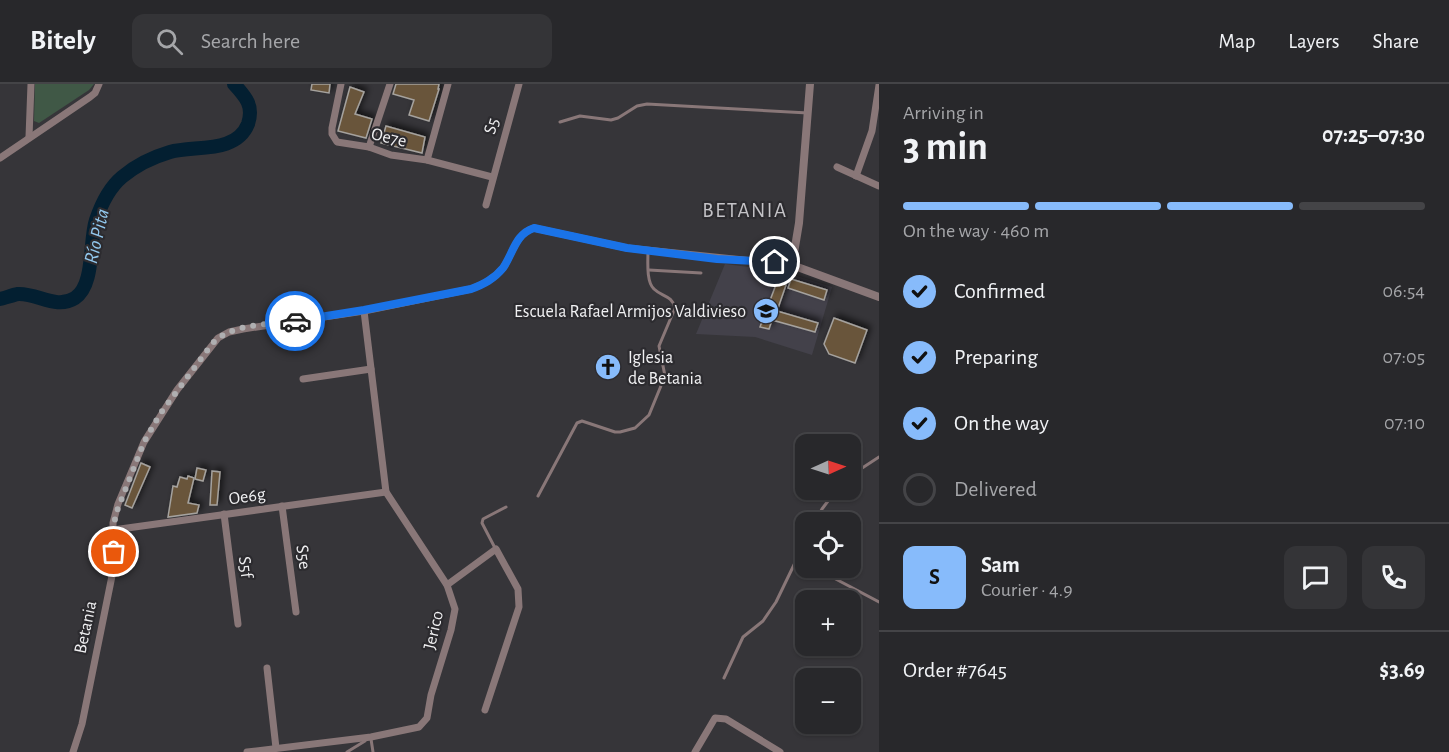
<!DOCTYPE html>
<html lang="en">
<head>
<meta charset="utf-8">
<style>
  :root { --surface:#28282b; --page:#343437; --text:#f1f3f6; --muted:#a5a6a9; --line:#444447; --accent:#87bbfb }
  body { margin:0; font-family:"Alegreya Sans",sans-serif; background:var(--page); color:var(--text); height:100vh; display:flex; flex-direction:column; font-size:22px; white-space:nowrap }
  * { box-sizing:border-box; margin:0 }
  p { font-size:20px; color:var(--muted) }
  .icon { flex:none; width:33px; height:33px; fill:none; stroke:currentColor; stroke-width:2; stroke-linecap:round; stroke-linejoin:round }
  .map { position:relative; flex:1; overflow:hidden }
  .side { display:flex; flex-direction:column; background:var(--surface); width:570px }
  .side>* { flex:none }
  .needle { width:39px; rotate:87deg }
  .controls { position:absolute; left:795px; top:350px; display:grid; gap:12px }
  .controls a { display:grid; place-items:center; width:66px; height:66px; border-radius:12px; background:var(--surface); box-shadow:0 2px 4px #0004,0 0 0 2px var(--line); font-size:30px }
  .pin { position:absolute; display:grid; place-items:center; width:51px; height:51px; color:#fff; margin:-26px; border:3px solid #fff; border-radius:50%; box-shadow:0 2px 6px #0007 }
  .courier { position:absolute; display:grid; place-items:center; width:60px; height:60px; margin:-30px; border:4px solid #1a73e8; border-radius:50%; background:#fff; color:#222; box-shadow:0 2px 8px #0007 }
  .summary em { font-style:normal; font-weight:700 }
  .summary div { display:flex; flex-direction:column-reverse }
  .summary { display:flex; align-items:center; justify-content:space-between; height:102px; padding:0 24px }
  h1 { font-size:39px; font-weight:700; line-height:45px }
  .bar { display:grid; grid-template-columns:repeat(4,1fr); gap:9px 6px; align-content:center; height:72px; padding:0 24px }
  .bar i { height:8px; border-radius:4px; background:var(--line) }
  .bar .active { background:var(--accent) }
  .bar p { grid-column:span 4 }
  .line { display:flex; align-items:center; gap:15px; padding:0 24px; border-top:2px solid var(--line) }
  .line div { flex:1 }
  .round { display:grid; place-items:center; flex:none; width:63px; height:63px; border-radius:12px; background:var(--page) }
  ol { padding:0 24px; list-style:none }
  li { display:flex; align-items:center; gap:18px; height:66px }
  li p { margin-inline-start:auto }
  li .icon { padding:6px; border-radius:50%; background:var(--accent); color:#111; stroke-width:4 }
  li:last-child { color:var(--muted) }
  li i { width:33px; height:33px; border:3px solid var(--line); border-radius:50% }
  header { display:flex; align-items:center; gap:36px; box-sizing:border-box; height:84px; padding:0 30px; background:var(--surface); border-bottom:2px solid var(--line) }
  header strong { font-size:28px }
  nav { display:flex; gap:33px; margin-inline-start:auto; font-size:21px }
  .search { width:420px; height:54px; background:var(--page); display:flex; align-items:center; gap:15px; box-sizing:border-box; padding:0 21px; border-radius:12px; color:var(--muted); font-size:22px }
  main { display:flex; flex:1; min-height:0 }
  .map>svg:first-child { display:block }
  .built { fill:#43414a }
  .green { fill:#405846 }
  .lines { fill:none; stroke-linecap:round; stroke-linejoin:round }
  .river { stroke:#031f31; stroke-width:14 }
  .building { fill:#69553b; stroke:#a5a29e; stroke-width:1.5; filter:url(#shadow) }
  .service { stroke:#897778; stroke-width:3 }
  .minor { stroke:#897778; stroke-width:7 }
  .tertiary { stroke:#897778; stroke-width:8 }
  .done { stroke:#afafb1; stroke-width:6; stroke-dasharray:0 10.8 }
  .route { stroke:#1a73e8; stroke-width:8 }
  .labels { text-anchor:middle; stroke-width:4.5; stroke-linejoin:round; paint-order:stroke }
  .street-label { font-size:18px; fill:#f0f0f2; stroke:#2c2b2f }
  .poi-label { font-size:18px; fill:#f0f0f2; stroke:#2c2b2f; text-anchor:end }
  .water-label { font-size:20px; font-style:italic; fill:#92c8ee; stroke:#2c2b2f }
  .quarter-label { font-size:21px; letter-spacing:1.5px; fill:#c4c3c7; stroke:#2c2b2f }
</style>
</head>
<body>
<header>
<strong>Bitely</strong>
<div class="search"><svg class="icon" aria-label="search" viewBox="0 0 24 24"><circle cx="10" cy="10" r="6"/><path d="M15 15l6 6"/></svg>Search here</div>
<nav><a>Map</a><a>Layers</a><a>Share</a></nav>
</header>
<main>
<div class="map">
<svg width="879" height="668" viewBox="0 0 879 668">
  <defs>
    <filter id="shadow"><feDropShadow dx="3.5" dy="-3.5" stdDeviation="3" flood-color="#0009"/></filter>
  </defs>
  <rect width="100%" height="100%" fill="#363539"/>
  <path class="built" d="M 725,180 L 780,187 L 832,203 L 812,271 L 755,253 L 696,250 Z"/>
  <path class="green" d="M 35,0 L 94,0 L 89,6 L 39,39 L 34,37 Z"/>
  <g class="lines">
    <path class="river" d="M 0,215 C 5,214 12,211 18,210 C 38,209 56,226 75,214 C 95,201 89,157 96,136 C 101,121 109,104 122,93 C 135,82 153,73 170,68 C 195,61 236,70 248,40 C 254,22 246,13 234,0"/>
  </g>
  <g class="building">
    <path d="M 312,0 L 330,0 L 329,9 L 311,6 Z"/>
    <path d="M 396,0 L 439,0 L 438,5 L 439,5 L 429,37 L 409,31 L 414,16 L 393,10 Z"/>
    <path d="M 350,3 L 364,8 L 355,30 L 372,35 L 366,54 L 338,47 Z"/>
    <path d="M 386,42 L 425,53 L 422,69 L 381,59 Z"/>
    <path d="M 791,195 L 827,206 L 824,216 L 788,204 Z"/>
    <path d="M 777,198 L 786,201 L 777,227 L 818,239 L 815,248 L 772,236 L 769,245 L 760,243 Z"/>
    <path d="M 834,234 L 867,246 L 855,279 L 829,270 L 824,260 Z"/>
    <path d="M 141,379 L 150,383 L 132,424 L 125,421 Z"/>
    <path d="M 197,384 L 206,386 L 203,397 L 195,395 Z"/>
    <path d="M 212,387 L 220,388 L 217,421 L 210,421 Z"/>
    <path d="M 188,392 L 194,394 L 188,419 L 199,421 L 197,429 L 168,433 L 173,402 L 177,403 L 180,393 L 187,395 Z"/>
  </g>
  <g class="lines">
    <g class="service">
      <path d="M 560,38 L 580,32 L 611,36 L 618,34 L 637,22 L 647,20 L 808,29"/>
      <path d="M 649,186 L 701,189"/>
      <path d="M 850,392 L 879,373"/>
      <path d="M 538,412 L 577,339 L 582,337 L 615,348 L 620,348 L 635,344 L 649,331 L 665,292 L 659,262 L 675,224 C 672,211 662,213 654,205 C 646,198 648,177 648,167"/>
      <path d="M 815,438 L 822,425 L 837,405"/>
      <path d="M 495,464 L 482,439 L 483,435 L 506,423"/>
      <path d="M 797,475 L 806,479"/>
      <path d="M 813,483 L 879,518"/>
      <path d="M 724,594 L 743,553 L 763,537 L 776,518 L 806,456"/>
      <path d="M 371,655 L 373,668"/>
      <path d="M 347,668 L 365,657"/>
    </g>
    <g class="minor">
      <path d="M 341,0 L 332,44 L 332,50 L 337,58 L 369,63 L 391,71 L 427,76 L 492,93"/>
      <path d="M 29,53 L 31,0"/>
      <path d="M 369,63 L 390,0"/>
      <path d="M 0,74 L 90,13 L 95,9 L 99,0"/>
      <path d="M 427,76 L 448,0"/>
      <path d="M 837,83 L 879,102"/>
      <path d="M 856,92 L 872,47 L 879,1"/>
      <path d="M 486,121 L 519,0"/>
      <path d="M 303,295 L 371,285"/>
      <path d="M 282,422 L 296,528"/>
      <path d="M 224,430 L 238,540"/>
      <path d="M 113,446 L 386,408"/>
      <path d="M 447,501 L 496,465 L 518,505 L 519,523 L 485,626"/>
      <path d="M 267,584 L 276,664"/>
      <path d="M 73,668 L 82,640 L 113,487 L 113,439 L 118,420 L 144,358 L 177,306 L 218,254 L 229,248 L 243,245 L 364,227 L 471,205 C 484,200 494,195 503,184 C 513,170 515,150 534,144 L 627,164 L 792,181"/>
      <path d="M 247,668 L 371,653 L 419,643 L 427,634 L 431,611 L 451,546 L 455,525 L 447,501 L 386,408 L 364,227"/>
      <path d="M 695,668 L 715,634 L 726,635 L 780,668"/>
    </g>
    <path class="tertiary" d="M 810,0 L 799,139 L 792,181 L 879,213"/>
  </g>
  <g class="lines">
    <path class="done" d="M 114,468 L 115,432 L 144,358 L 160,330 L 212,260 C 231,239 269,241 295,237"/>
    <path class="route" d="M 295,237 L 364,226 L 471,205 C 484,200 494,195 503,184 C 513,170 515,150 534,144 L 627,164 L 717,175 L 775,178"/>
  </g>
  <defs>
    <g id="school-disc" transform="scale(1.35)"><circle r="9.5" fill="#87bbfb" stroke="#2c2b2f"/><path d="M0-5L7-2L0 1L-7-2ZM-4 1L0 2.5L4 1V4Q0 6-4 4Z" fill="#111"/></g>
    <g id="church-disc" transform="scale(1.35)"><circle r="9.5" fill="#87bbfb" stroke="#2c2b2f"/><path d="M-1.2-6h2.4v3.5h3.3v2.4h-3.3V6h-2.4V-.1h-3.3v-2.4h3.3Z" fill="#111"/></g>
  </defs>
  <g fill-rule="evenodd">
    <use href="#school-disc" x="766" y="227"/>
    <use href="#church-disc" x="608" y="283"/>
  </g>
  <g class="labels">
    <g class="street-label">
      <text transform="translate(491 42) rotate(-74)" y="6">S5</text>
      <text transform="translate(389 53) rotate(13)" y="6">Oe7e</text>
      <text transform="translate(247 412) rotate(-8)" y="6">Oe6g</text>
      <text transform="translate(304 473) rotate(82)" y="6">S5e</text>
      <text transform="translate(246 483) rotate(83)" y="6">S5f</text>
      <text transform="translate(85 543) rotate(-78)" y="6">Betania</text>
      <text transform="translate(433 546) rotate(-77)" y="6">Jerico</text>
    </g>
    <g class="poi-label">
      <text x="746" y="233">Escuela Rafael Armijos Valdivieso</text>
      <text x="628" y="279" text-anchor="start">Iglesia<tspan x="628" dy="21">de Betania</tspan></text>
    </g>
    <g class="water-label">
      <text transform="translate(96 152) rotate(-77)" y="7">Río Pita</text>
    </g>
    <g class="quarter-label">
      <text x="745" y="133">BETANIA</text>
    </g>
  </g>
</svg>
<div class="controls">
<a><svg class="needle" viewBox="-14 -14 28 28"><path d="M0-13l5 13h-10z" fill="#e53935"/><path d="M0 13l5-13h-10z" fill="#a5a6a9"/></svg></a>
<a><svg class="icon" aria-label="locate" viewBox="0 0 24 24"><circle cx="12" cy="12" r="6"/><path d="M12 2v4M12 18v4M2 12h4M18 12h4"/></svg></a>
<a>+</a>
<a>−</a>
</div>
<div class="pin" style="left:114px;top:468px;background:#ea580c"><svg class="icon" aria-label="bag" viewBox="0 0 24 24"><path d="M5 8h14l-1 12H6zM9 8a3 3 0 0 1 6 0"/></svg></div>
<div class="pin" style="left:775px;top:178px;background:#1f2937"><svg class="icon" aria-label="home" viewBox="0 0 24 24"><path d="M3 11l9-7 9 7M6 9v11h12V9"/></svg></div>
<div class="courier" style="left:295px;top:237px"><svg class="icon" aria-label="car" viewBox="0 0 24 24"><path d="M5 17H2v-5l4-1 3-4h7l3 4 3 1v5h-3M9 17h6M6 11h13"/><circle cx="7" cy="17" r="2"/><circle cx="17" cy="17" r="2"/></svg></div>
</div>
<section class="side">
<div class="summary"><div><h1>3 min</h1><p>Arriving in</p></div><em>07:25–07:30</em></div>
<div class="bar"><i class="active"></i><i class="active"></i><i class="active"></i><i></i><p>On the way · 460 m</p></div>
<ol>
<li><svg class="icon" aria-label="check" viewBox="0 0 24 24"><path d="M5 12l5 5 9-10"/></svg>Confirmed<p>06:54</p></li>
<li><svg class="icon" aria-label="check" viewBox="0 0 24 24"><path d="M5 12l5 5 9-10"/></svg>Preparing<p>07:05</p></li>
<li><svg class="icon" aria-label="check" viewBox="0 0 24 24"><path d="M5 12l5 5 9-10"/></svg>On the way<p>07:10</p></li>
<li><i></i>Delivered</li>
</ol>
<div class="line" style="height:108px"><b class="round" style="background:var(--accent);color:#111">S</b><div><b>Sam</b><p>Courier · 4.9</p></div><a class="round"><svg class="icon" aria-label="chat" viewBox="0 0 24 24"><path d="M4 5h16v11H9l-5 4z"/></svg></a><a class="round"><svg class="icon" aria-label="phone" viewBox="0 0 24 24"><path d="M5 4h4l2 5-3 2q2 4 5 5l2-3 5 2v4C11 20 4 13 5 4z"/></svg></a></div>
<div class="line" style="height:78px"><div>Order #7645</div><b>$3.69</b></div>
</section>
</main>
</body>
</html>
